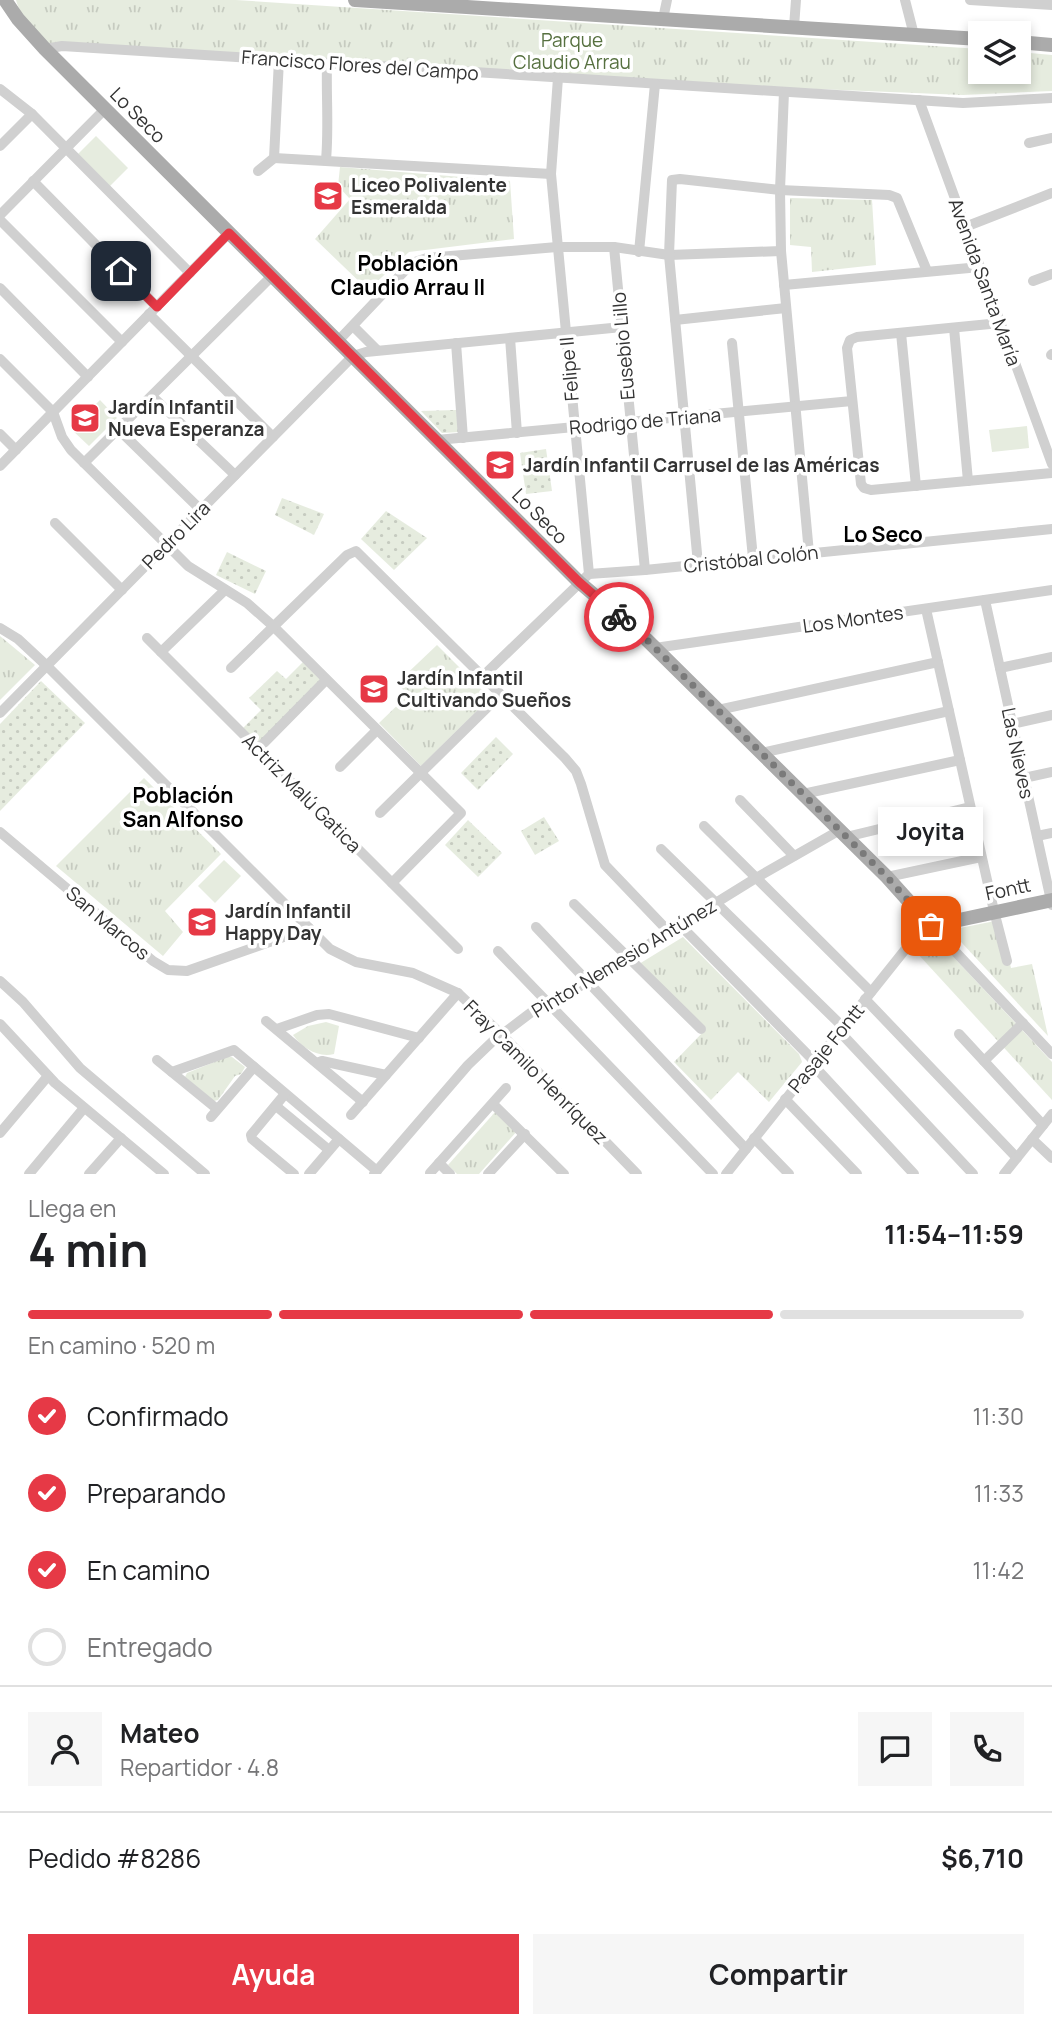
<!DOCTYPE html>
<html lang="es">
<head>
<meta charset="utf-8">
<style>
  :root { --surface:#fff; --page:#f6f6f6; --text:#202124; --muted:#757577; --line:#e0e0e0; --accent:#e63946 }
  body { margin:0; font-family:Manrope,sans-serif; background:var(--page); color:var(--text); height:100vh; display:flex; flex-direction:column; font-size:26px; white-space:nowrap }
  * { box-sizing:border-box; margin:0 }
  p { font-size:23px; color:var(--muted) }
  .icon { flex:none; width:38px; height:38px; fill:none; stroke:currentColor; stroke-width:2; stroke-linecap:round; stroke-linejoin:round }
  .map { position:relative; height:1174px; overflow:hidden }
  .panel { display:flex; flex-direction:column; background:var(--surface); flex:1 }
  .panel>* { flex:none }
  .controls { position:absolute; left:968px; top:21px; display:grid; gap:14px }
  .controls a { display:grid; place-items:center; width:63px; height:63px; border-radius:0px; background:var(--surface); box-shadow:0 4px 10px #0003; font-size:35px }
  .pin { position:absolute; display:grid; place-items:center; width:60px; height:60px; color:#fff; margin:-30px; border-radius:14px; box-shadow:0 4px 10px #0006 }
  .courier { position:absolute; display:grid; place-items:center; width:70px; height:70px; margin:-35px; border:5px solid #e63946; border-radius:50%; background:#fff; color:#222; box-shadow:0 2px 9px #0007 }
  .bubble { position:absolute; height:49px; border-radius:0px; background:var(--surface); box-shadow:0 4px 10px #0003; font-size:23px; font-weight:700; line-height:49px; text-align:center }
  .head em { font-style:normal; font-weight:700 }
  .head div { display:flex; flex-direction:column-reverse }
  .head { display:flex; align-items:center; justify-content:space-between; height:119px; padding:0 28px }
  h1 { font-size:46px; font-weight:700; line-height:52px }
  .bar { display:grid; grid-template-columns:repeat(4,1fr); gap:10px 7px; align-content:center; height:84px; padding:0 28px }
  .bar i { height:9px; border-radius:5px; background:var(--line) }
  .bar .on { background:var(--accent) }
  .bar p { grid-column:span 4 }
  .line { display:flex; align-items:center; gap:18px; padding:0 28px; border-top:2px solid var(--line) }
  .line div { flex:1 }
  .round { display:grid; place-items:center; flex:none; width:74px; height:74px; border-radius:0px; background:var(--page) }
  ol { padding:0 28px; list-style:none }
  li { display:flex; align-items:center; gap:21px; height:77px }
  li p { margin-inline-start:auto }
  li .icon { padding:7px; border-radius:50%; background:var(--accent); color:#fff; stroke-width:4 }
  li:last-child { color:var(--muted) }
  li i { width:38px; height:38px; border:4px solid var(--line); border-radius:50% }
  .cta { display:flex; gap:14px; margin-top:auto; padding:14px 28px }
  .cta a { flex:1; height:80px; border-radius:0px; background:var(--accent); color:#fff; font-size:28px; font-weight:700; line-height:80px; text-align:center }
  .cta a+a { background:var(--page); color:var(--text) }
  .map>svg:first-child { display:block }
  .grass { fill:url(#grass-dots) }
  .park { fill:url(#park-tufts) }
  .pitch { fill:#e6ecdf }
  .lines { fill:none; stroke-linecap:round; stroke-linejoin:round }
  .minor { stroke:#d0d0d0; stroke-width:10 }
  .major { stroke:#ababab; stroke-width:14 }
  .done { stroke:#7a7a7a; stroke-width:7; stroke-dasharray:0 12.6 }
  .route { stroke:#e63946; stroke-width:9 }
  .labels { text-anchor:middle; stroke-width:7; stroke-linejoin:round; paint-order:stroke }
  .park-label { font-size:19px; fill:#56703f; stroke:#fff }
  .street-label { font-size:19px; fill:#333; stroke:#fff }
  .poi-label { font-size:19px; font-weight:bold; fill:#333; stroke:#fff; text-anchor:start }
  .neighbourhood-label { font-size:21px; font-weight:bold; fill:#000; stroke:#fff }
</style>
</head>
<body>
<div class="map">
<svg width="1052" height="1174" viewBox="0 0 1052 1174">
  <defs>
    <pattern id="grass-dots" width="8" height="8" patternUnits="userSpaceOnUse" patternTransform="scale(1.75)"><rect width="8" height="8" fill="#e6ecdf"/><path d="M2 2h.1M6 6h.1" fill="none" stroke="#c6cbc0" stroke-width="1.8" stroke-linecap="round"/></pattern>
    <pattern id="park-tufts" width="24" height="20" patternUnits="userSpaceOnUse" patternTransform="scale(1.75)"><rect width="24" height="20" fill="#e6ecdf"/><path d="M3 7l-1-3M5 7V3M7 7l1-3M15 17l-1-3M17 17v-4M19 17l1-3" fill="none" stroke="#c6cbc0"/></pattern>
  </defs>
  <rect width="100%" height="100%" fill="#fff"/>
  <g class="grass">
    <path d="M 456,410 L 460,432 L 442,433 L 421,411 Z"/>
    <path d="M 546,449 L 552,491 L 526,494 L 520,453 Z"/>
    <path d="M 282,498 L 324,514 L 314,535 L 275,515 Z"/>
    <path d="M 386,511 L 427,538 L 394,570 L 361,539 Z"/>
    <path d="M 227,552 L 266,571 L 255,594 L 216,575 Z"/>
    <path d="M 303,662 L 322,681 L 258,743 L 243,728 L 261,710 L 249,698 L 277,671 L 286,679 Z"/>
    <path d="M 41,681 L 85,723 L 0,811 L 0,724 Z"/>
    <path d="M 496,737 L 513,754 L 478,790 L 461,773 Z"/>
    <path d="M 544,817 L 559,841 L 535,855 L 521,831 Z"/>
    <path d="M 468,820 L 502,853 L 478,877 L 445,845 Z"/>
  </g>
  <g class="park">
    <path d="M 16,0 L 236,0 L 980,49 L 980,72 L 1018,72 L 1019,52 L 1052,55 L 1052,91 L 963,95 L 573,79 L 49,44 C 35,38 20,15 16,0 Z"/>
    <path d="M 340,167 L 510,181 L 514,239 L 409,252 L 368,290 L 315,239 L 350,199 L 338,186 Z"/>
    <path d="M 790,198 L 872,200 L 876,265 L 812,272 L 811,247 L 790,245 Z"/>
    <path d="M 0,636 L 35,665 L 0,700 Z"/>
    <path d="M 437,645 L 490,698 L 421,766 L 379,723 L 408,695 L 397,683 Z"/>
    <path d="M 144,778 L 221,854 L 165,911 L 183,932 L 163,956 L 56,866 Z"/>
    <path d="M 1000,920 L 1011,968 L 1032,964 L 1048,1036 L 950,930 Z"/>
    <path d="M 932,934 L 1052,1062 L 1052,1100 L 917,953 Z"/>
    <path d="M 683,937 L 799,1054 L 802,1062 L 769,1102 L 738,1072 L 711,1100 L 674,1062 L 706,1029 L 639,964 Z"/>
    <path d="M 326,1022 L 339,1026 L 334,1054 C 318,1058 302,1048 293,1035 L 308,1026 Z"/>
    <path d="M 227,1057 L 232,1057 L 245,1067 L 241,1074 L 235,1076 L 218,1100 L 214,1101 L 185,1077 L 187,1073 Z"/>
    <path d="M 496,1111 L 518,1130 L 479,1174 L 457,1174 L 448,1165 Z"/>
  </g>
  <g class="pitch">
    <path d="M 96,136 L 128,168 L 110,186 L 78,154 Z"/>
    <path d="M 100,400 L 117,418 L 89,446 L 71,429 Z"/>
    <path d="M 1027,426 L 1029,448 L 992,452 L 989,430 Z"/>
    <path d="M 224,860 L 241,876 L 215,903 L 198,886 Z"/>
  </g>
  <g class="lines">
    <g class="minor">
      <path d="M 905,0 L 914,35"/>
      <path d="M 970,0 L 1052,5"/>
      <path d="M 663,19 L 667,0"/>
      <path d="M 794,27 L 796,0"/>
      <path d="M 45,49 L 62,46 L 963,103 L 1052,98"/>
      <path d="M 558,78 L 551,174 L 589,574"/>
      <path d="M 0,89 L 32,114 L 190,273"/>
      <path d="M 784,92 L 780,190 L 781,251 L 809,553"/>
      <path d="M 919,100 L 1052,464"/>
      <path d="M 1029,143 L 1052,138"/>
      <path d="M 0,146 L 32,114"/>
      <path d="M 274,158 L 551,174"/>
      <path d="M 326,160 C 329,127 326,96 327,63"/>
      <path d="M 258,171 L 274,158 L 279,60"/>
      <path d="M 33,181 L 157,307"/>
      <path d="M 0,215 L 105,109"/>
      <path d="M 0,220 L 122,342"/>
      <path d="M 965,227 L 1052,193"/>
      <path d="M 614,247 L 645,570"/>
      <path d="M 639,252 L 655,84"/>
      <path d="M 1033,281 L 1052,274"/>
      <path d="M 784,285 L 980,267"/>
      <path d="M 0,288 L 88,377"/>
      <path d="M 149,314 L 273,437"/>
      <path d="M 675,320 L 786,308"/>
      <path d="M 1000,323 L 857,337 L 850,340 L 847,348 L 861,484 L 864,488 L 871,490 L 1052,473"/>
      <path d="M 353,326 L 377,350"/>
      <path d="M 954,328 L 968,481"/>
      <path d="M 901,333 L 916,486"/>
      <path d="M 510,338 L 517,433"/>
      <path d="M 338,341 L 412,263 L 427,258 L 557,247 L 614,247 L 669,255 L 781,251"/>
      <path d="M 456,343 L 463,438"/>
      <path d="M 732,343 L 753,558"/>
      <path d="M 1051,355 L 1052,354"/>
      <path d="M 0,359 L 53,412 L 62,437 L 71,450 L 172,550 L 188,566 L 247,603 L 273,626 L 461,813 L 392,883"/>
      <path d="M 152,396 L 235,475"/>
      <path d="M 118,429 L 201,510"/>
      <path d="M 0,434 L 16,450"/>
      <path d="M 437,440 L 852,401"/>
      <path d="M 84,463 L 272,276"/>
      <path d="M 0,466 L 229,233"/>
      <path d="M 55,523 L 122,590"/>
      <path d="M 698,564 L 669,255 L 672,180 L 680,179 L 780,190 L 889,195 L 897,198 L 927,271"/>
      <path d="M 985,600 L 1052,905"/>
      <path d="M 926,609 L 994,911 L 1007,961"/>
      <path d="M 0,628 L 18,639 L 47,666 L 330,949 L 356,962 L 413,973 L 458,993 L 502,1035 L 637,1174"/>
      <path d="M 147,638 L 458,949"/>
      <path d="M 655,648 L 1052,590"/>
      <path d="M 161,652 L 225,590"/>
      <path d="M 231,668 L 347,555 L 356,551 L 565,758 L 576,771 L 581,784 L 605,865 L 669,932"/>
      <path d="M 1000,668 L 1052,657"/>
      <path d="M 482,677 L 589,574 L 645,570 L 1052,529"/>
      <path d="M 718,710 L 938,662"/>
      <path d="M 0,713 L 353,356 L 366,352 L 622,327"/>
      <path d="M 1012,724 L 1052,715"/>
      <path d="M 258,749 L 326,680"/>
      <path d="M 761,753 L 949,711"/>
      <path d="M 340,767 L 377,730"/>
      <path d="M 1024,778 L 1052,772"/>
      <path d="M 803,794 L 960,760"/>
      <path d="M 740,800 L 794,856"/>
      <path d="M 380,813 L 500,695"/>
      <path d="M 704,826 L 871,992"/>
      <path d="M 0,832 L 153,961 L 168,970 L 187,971 L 309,928"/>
      <path d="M 1037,836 L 1052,833"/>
      <path d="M 846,837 L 970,807"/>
      <path d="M 661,849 L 843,1027"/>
      <path d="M 887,877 L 981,857"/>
      <path d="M 574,904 L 701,1029"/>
      <path d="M 680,925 L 815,1062"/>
      <path d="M 536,927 L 746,1149"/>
      <path d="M 498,951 L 713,1174"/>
      <path d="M 0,981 L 23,1002 L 80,1068 L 205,1174"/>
      <path d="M 865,999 L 1017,1158"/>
      <path d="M 266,1021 L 363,1102"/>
      <path d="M 0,1024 L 55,1083 L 164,1174"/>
      <path d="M 277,1029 L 317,1015 L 329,1014 L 419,1038"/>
      <path d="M 839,1031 L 973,1174"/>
      <path d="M 959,1034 L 1043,1125"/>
      <path d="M 157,1060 L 217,1109"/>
      <path d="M 984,1061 L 1023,1023"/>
      <path d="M 317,1063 L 322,1061 L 386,1075"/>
      <path d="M 813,1065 L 914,1174"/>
      <path d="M 172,1072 L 234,1050 L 377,1171"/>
      <path d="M 285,1094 L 251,1135 L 252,1139 L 294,1174"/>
      <path d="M 785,1099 L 857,1174"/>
      <path d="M 493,1104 L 564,1174"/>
      <path d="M 276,1106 L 329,1150"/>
      <path d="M 351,1115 L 458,993"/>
      <path d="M 211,1117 L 254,1067"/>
      <path d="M 0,1133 L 48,1076"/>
      <path d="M 754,1138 L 789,1174"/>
      <path d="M 1032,1139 L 1052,1158"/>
      <path d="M 439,1163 L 450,1174"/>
      <path d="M 430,1173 L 506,1088"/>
      <path d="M 29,1174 L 84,1108"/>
      <path d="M 89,1174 L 121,1138"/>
      <path d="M 309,1174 L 339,1139"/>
      <path d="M 374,1174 L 468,1065 L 492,1042 L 537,1008 L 588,982 L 756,878 L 840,830"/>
      <path d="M 488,1174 L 525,1134"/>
      <path d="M 726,1174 L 904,951 L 931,926 L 1052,1054"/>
      <path d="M 1004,1174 L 1052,1114"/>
    </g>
    <g class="major">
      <path d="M 5,0 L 18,19 L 45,49 L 579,582 L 646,639 L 887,877 L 931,926 L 1052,900"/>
      <path d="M 355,0 L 980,39"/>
      <path d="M 1018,42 L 1052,45"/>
    </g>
  </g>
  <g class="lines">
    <path class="done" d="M 619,617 L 646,639 L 887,877 L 931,926"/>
    <path class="route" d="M 121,271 L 157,307 L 229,233 L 579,582 L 619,617"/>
  </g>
  <defs>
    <g id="school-square" transform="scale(1.575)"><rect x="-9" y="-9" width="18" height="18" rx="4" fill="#e63946" stroke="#fff"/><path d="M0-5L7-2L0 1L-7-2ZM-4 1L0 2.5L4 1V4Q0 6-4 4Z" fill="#fff"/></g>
  </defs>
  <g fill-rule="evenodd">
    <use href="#school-square" x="328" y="196"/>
    <use href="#school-square" x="85" y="418"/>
    <use href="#school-square" x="500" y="465"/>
    <use href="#school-square" x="374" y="689"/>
    <use href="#school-square" x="202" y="922"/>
  </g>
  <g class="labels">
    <g class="park-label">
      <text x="572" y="47">Parque<tspan x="572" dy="22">Claudio Arrau</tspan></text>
    </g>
    <g class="street-label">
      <text transform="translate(360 65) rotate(4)" y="7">Francisco Flores del Campo</text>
      <text transform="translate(138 115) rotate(45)" y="7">Lo Seco</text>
      <text transform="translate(985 282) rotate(70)" y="7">Avenida Santa María</text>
      <text transform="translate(623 346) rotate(-95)" y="7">Eusebio Lillo</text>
      <text transform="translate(569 369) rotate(-95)" y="7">Felipe II</text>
      <text transform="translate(645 421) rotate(-5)" y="7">Rodrigo de Triana</text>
      <text transform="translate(540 516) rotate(45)" y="7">Lo Seco</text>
      <text transform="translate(176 535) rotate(-45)" y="7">Pedro Lira</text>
      <text transform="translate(751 559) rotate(-6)" y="7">Cristóbal Colón</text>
      <text transform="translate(853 619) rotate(-8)" y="7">Los Montes</text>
      <text transform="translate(1018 753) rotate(78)" y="7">Las Nieves</text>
      <text transform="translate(302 793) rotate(45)" y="7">Actriz Malú Gatica</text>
      <text transform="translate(1008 889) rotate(-12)" y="7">Fontt</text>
      <text transform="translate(108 923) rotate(40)" y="7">San Marcos</text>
      <text transform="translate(624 958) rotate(-31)" y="7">Pintor Nemesio Antúnez</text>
      <text transform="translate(826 1048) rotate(-51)" y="7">Pasaje Fontt</text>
      <text transform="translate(536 1072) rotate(45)" y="7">Fray Camilo Henríquez</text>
    </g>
    <g class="poi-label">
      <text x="351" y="192">Liceo Polivalente<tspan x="351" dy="22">Esmeralda</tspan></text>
      <text x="108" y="414">Jardín Infantil<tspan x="108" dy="22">Nueva Esperanza</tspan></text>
      <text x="523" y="472">Jardín Infantil Carrusel de las Américas</text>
      <text x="397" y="685">Jardín Infantil<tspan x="397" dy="22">Cultivando Sueños</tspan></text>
      <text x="225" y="918">Jardín Infantil<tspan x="225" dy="22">Happy Day</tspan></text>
    </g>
    <g class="neighbourhood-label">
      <text x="408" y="271">Población<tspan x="408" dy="24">Claudio Arrau II</tspan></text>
      <text x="883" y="542">Lo Seco</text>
      <text x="183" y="803">Población<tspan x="183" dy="24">San Alfonso</tspan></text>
    </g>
  </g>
</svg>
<div class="controls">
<a><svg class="icon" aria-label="layers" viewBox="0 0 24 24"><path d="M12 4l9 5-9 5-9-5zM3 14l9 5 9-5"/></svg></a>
</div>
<div class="pin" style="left:931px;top:926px;background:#ea580c"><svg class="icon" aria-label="bag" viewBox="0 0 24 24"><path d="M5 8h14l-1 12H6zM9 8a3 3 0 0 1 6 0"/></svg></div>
<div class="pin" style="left:121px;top:271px;background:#1f2937"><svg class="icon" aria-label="home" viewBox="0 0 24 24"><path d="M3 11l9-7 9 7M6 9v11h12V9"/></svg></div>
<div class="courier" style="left:619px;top:617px"><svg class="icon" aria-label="bike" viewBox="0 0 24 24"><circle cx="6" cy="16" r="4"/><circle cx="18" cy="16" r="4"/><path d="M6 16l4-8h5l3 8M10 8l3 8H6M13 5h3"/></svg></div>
<div class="bubble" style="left:878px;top:807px;width:105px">Joyita</div>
</div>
<section class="panel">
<div class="head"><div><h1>4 min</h1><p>Llega en</p></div><em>11:54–11:59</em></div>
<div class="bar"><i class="on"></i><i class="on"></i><i class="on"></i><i></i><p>En camino · 520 m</p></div>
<ol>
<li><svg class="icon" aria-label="check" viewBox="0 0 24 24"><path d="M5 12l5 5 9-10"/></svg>Confirmado<p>11:30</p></li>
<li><svg class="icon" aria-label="check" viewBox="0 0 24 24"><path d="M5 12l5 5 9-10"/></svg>Preparando<p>11:33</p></li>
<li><svg class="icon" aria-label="check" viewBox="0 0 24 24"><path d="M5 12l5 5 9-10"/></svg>En camino<p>11:42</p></li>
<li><i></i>Entregado</li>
</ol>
<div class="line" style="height:126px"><a class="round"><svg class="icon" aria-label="person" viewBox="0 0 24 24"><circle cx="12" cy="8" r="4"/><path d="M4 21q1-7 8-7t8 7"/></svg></a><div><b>Mateo</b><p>Repartidor · 4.8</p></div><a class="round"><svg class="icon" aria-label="chat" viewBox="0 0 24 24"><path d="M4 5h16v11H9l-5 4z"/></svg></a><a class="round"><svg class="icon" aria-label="phone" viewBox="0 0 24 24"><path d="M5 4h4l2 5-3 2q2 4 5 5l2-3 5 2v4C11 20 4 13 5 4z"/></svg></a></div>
<div class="line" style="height:91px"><div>Pedido #8286</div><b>$6,710</b></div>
<div class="cta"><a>Ayuda</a><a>Compartir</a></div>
</section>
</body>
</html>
